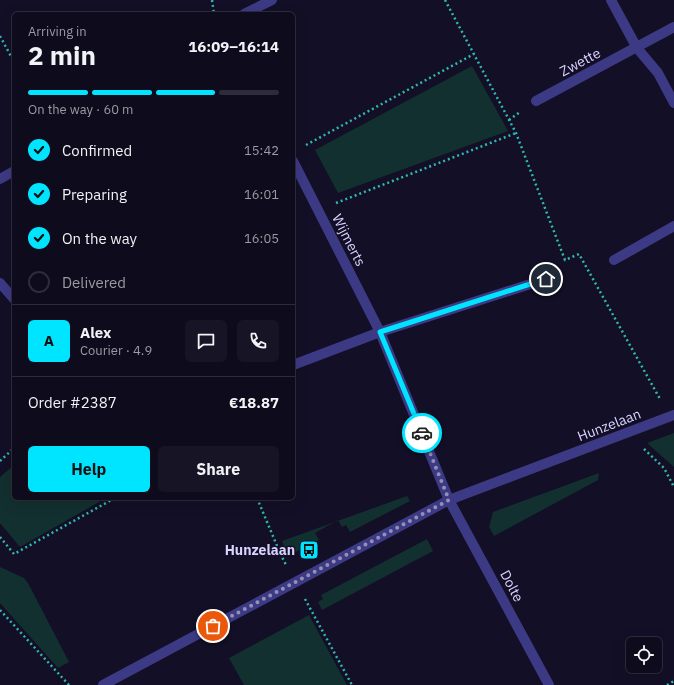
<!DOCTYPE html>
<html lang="en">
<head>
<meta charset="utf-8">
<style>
  :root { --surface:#0e0b1c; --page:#171425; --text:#f1f3f6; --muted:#9b9ba3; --line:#2e2b3b; --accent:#00e5ff }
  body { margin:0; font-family:"IBM Plex Sans",sans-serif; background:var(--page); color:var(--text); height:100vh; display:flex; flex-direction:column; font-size:15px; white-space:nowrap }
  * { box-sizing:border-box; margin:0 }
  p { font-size:13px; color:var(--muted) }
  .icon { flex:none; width:22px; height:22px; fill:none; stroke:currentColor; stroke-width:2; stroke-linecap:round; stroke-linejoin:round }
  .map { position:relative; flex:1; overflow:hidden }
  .panel { position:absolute; left:12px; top:12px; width:283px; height:488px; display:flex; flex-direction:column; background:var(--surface); border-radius:6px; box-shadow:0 4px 16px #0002,0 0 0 1px var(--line) }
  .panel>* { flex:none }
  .controls { position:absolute; left:626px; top:637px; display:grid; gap:8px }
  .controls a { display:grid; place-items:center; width:36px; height:36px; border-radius:6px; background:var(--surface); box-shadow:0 4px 16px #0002,0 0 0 1px var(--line); font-size:20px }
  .pin { position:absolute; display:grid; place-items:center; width:34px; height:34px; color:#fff; margin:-17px; border:2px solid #fff; border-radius:50%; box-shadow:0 1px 4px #0007 }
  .courier { position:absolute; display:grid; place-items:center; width:40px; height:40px; margin:-20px; border:3px solid #00e5ff; border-radius:50%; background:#fff; color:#222; box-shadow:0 1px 5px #0007 }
  .summary em { font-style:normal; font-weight:800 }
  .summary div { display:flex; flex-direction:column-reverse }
  .summary { display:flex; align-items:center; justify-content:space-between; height:68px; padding:0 16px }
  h1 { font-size:26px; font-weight:800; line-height:30px }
  .bar { display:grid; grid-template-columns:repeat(4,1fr); gap:6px 4px; align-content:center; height:48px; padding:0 16px }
  .bar i { height:5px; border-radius:3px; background:var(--line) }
  .bar .active { background:var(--accent) }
  .bar p { grid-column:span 4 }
  .line { display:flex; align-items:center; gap:10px; padding:0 16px; border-top:1px solid var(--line) }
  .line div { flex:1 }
  .round { display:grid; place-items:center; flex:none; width:42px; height:42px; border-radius:6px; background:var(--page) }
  ol { padding:0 16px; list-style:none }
  li { display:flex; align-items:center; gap:12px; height:44px }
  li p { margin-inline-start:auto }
  li .icon { padding:4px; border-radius:50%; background:var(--accent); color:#111; stroke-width:4 }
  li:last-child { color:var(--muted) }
  li i { width:22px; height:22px; border:2px solid var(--line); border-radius:50% }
  .button { display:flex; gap:8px; margin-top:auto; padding:8px 16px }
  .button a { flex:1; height:46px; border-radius:6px; background:var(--accent); color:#111; font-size:16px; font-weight:800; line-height:46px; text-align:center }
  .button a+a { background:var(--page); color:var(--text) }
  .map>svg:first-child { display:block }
  .green { fill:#12302f }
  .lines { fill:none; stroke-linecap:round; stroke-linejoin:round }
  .path { stroke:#2fb8b0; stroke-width:2.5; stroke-dasharray:2 3; stroke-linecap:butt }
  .minor { stroke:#3d3a85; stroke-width:10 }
  .done { stroke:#948fb3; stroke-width:4; stroke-dasharray:0 7.2 }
  .route { stroke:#00e5ff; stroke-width:5 }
  .labels { text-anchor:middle; stroke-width:3; stroke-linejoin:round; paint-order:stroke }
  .street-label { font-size:14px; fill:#d9d4ff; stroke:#130f26 }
  .poi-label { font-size:14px; font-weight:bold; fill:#d9d4ff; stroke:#130f26; text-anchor:end }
</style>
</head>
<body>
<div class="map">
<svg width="674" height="685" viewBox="0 0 674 685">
  <rect width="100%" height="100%" fill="#130f26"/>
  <g class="green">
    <path d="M 472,66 L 508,131 L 338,193 L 315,150 Z"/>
    <path d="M 674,433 L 674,467 L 647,443 Z"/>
    <path d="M 14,465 L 14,498 L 98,498 L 99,502 L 20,547 L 0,523 L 0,477 Z"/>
    <path d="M 599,473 L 598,480 L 494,536 L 489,527 L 493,512 Z"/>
    <path d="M 407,496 L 410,501 L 350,532 L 346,525 L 342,527 L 338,520 L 315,533 L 319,540 L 288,556 L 282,541 Z"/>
    <path d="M 427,539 L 433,551 L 322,610 L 318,602 L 323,599 L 321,595 Z"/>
    <path d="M 0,567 L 24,578 L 29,585 L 69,662 L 58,668 L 0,603 Z"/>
    <path d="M 309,615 L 347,685 L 244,685 L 229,658 Z"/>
  </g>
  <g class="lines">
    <g class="path">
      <path d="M 212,0 L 214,14"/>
      <path d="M 445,0 L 516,133 L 565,260 L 579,254 L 660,399"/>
      <path d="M 0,36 L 14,62"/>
      <path d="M 509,120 L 520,112"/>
      <path d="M 306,145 L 474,54"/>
      <path d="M 336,203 L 516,133"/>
      <path d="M 644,449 L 664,468 L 674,487"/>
      <path d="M 0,461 L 14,448"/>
      <path d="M 257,498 L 280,553 L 286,565"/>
      <path d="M 0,537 L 14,554 L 115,498"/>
      <path d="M 305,599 L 352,685"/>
      <path d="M 0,610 L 69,685"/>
      <path d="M 667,685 L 674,681"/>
    </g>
    <g class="minor">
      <path d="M 611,0 L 637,48 L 658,73 L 674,103"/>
      <path d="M 244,14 L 272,0"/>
      <path d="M 536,101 L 674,27"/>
      <path d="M 293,161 L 380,332 L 449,500 L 549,685"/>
      <path d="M 0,179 L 14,171"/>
      <path d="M 614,260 L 674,226"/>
      <path d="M 0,283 L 14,299"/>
      <path d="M 293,365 L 380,332 L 546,279"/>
      <path d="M 103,685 L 449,500 L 674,415"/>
    </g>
  </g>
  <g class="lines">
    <path class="done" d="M 213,626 L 449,500 L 422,433"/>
    <path class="route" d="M 422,433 L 380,332 L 546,279"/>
  </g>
  <defs>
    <g id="bus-square" transform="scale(1)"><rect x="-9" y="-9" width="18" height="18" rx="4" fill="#00e5ff" stroke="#130f26"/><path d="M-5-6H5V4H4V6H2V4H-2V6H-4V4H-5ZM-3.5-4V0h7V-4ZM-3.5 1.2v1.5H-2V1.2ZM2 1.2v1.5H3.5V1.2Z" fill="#111"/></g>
  </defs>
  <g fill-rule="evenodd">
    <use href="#bus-square" x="309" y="550"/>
  </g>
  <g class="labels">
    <g class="street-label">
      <text transform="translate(580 62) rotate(-28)" y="5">Zwette</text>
      <text transform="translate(349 240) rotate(63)" y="5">Wijmerts</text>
      <text transform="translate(609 425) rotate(-21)" y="5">Hunzelaan</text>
      <text transform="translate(512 586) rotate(62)" y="5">Dolte</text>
    </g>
    <g class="poi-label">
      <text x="295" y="555">Hunzelaan</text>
    </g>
  </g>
</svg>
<div class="controls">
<a><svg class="icon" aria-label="locate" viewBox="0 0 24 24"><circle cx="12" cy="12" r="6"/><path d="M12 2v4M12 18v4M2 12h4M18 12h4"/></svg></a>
</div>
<div class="pin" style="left:213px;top:626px;background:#ea580c"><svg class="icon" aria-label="bag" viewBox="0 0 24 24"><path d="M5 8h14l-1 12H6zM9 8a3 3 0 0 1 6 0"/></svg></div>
<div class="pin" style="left:546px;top:279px;background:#1f2937"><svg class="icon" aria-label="home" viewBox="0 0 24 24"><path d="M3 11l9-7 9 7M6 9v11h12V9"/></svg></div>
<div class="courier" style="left:422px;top:433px"><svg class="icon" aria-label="car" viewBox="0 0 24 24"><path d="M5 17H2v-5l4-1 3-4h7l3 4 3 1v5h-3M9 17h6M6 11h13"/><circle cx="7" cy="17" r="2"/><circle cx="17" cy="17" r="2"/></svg></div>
<section class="panel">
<div class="summary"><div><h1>2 min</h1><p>Arriving in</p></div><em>16:09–16:14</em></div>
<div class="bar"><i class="active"></i><i class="active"></i><i class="active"></i><i></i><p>On the way · 60 m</p></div>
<ol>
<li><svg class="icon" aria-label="check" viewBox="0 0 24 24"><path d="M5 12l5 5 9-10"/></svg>Confirmed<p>15:42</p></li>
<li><svg class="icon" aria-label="check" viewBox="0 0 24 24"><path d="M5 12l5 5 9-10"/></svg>Preparing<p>16:01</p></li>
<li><svg class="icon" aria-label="check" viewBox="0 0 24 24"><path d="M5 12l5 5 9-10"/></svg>On the way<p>16:05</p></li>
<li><i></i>Delivered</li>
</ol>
<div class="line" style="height:72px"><b class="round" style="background:var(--accent);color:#111">A</b><div><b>Alex</b><p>Courier · 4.9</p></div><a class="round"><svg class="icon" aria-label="chat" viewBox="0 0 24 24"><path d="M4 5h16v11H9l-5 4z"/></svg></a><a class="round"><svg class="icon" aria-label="phone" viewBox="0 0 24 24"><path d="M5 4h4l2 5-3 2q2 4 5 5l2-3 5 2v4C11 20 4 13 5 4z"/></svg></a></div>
<div class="line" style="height:52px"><div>Order #2387</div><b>€18.87</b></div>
<div class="button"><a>Help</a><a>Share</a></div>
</section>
</div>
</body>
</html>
